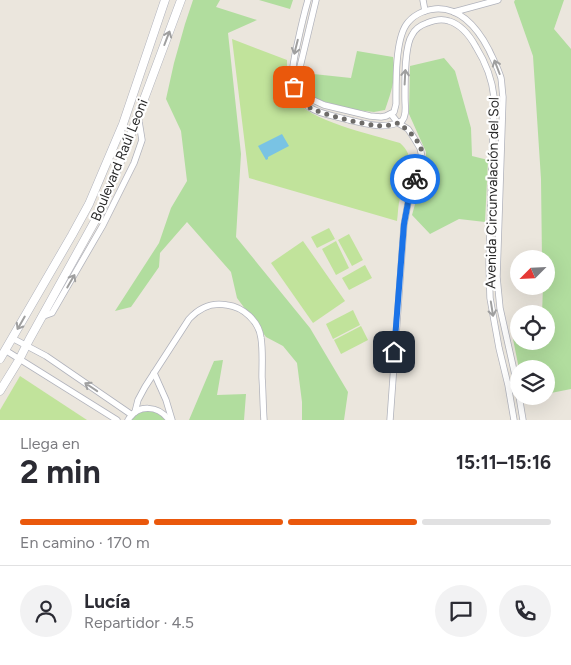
<!DOCTYPE html>
<html lang="es">
<head>
<meta charset="utf-8">
<style>
  :root { --surface:#fff; --page:#f2f2f3; --text:#2b2b33; --muted:#7c7c81; --line:#e1e1e2; --accent:#ea580c }
  body { margin:0; font-family:Figtree,sans-serif; background:var(--page); color:var(--text); height:100vh; display:flex; flex-direction:column; font-size:19px; white-space:nowrap }
  * { box-sizing:border-box; margin:0 }
  p { font-size:16px; color:var(--muted) }
  .icon { flex:none; width:28px; height:28px; fill:none; stroke:currentColor; stroke-width:2; stroke-linecap:round; stroke-linejoin:round }
  .map { position:relative; height:420px; overflow:hidden }
  .drawer { display:flex; flex-direction:column; background:var(--surface); flex:1 }
  .drawer>* { flex:none }
  .needle { width:32px; rotate:246deg }
  .controls { position:absolute; left:510px; top:250px; display:grid; gap:10px }
  .controls a { display:grid; place-items:center; width:45px; height:45px; border-radius:50%; background:var(--surface); box-shadow:0 5px 20px #0002; font-size:25px }
  .pin { position:absolute; display:grid; place-items:center; width:42px; height:42px; color:#fff; margin:-21px; border-radius:10px; box-shadow:0 2px 8px #0006 }
  .courier { position:absolute; display:grid; place-items:center; width:50px; height:50px; margin:-25px; border:4px solid #1a73e8; border-radius:50%; background:#fff; color:#222; box-shadow:0 1px 6px #0007 }
  .head em { font-style:normal; font-weight:700 }
  .head div { display:flex; flex-direction:column-reverse }
  .head { display:flex; align-items:center; justify-content:space-between; height:85px; padding:0 20px }
  h1 { font-size:32px; font-weight:700; line-height:38px }
  .bar { display:grid; grid-template-columns:repeat(4,1fr); gap:8px 5px; align-content:center; height:60px; padding:0 20px }
  .bar i { height:6px; border-radius:4px; background:var(--line) }
  .bar .active { background:var(--accent) }
  .bar p { grid-column:span 4 }
  .line { display:flex; align-items:center; gap:12px; padding:0 20px; border-top:1px solid var(--line) }
  .line div { flex:1 }
  .round { display:grid; place-items:center; flex:none; width:52px; height:52px; border-radius:26px; background:var(--page) }
  .map>svg:first-child { display:block }
  .green { fill:#b1dd9e }
  .pitch { fill:#c1e39b }
  .water { fill:#79c3e4 }
  .lines { fill:none; stroke-linecap:round; stroke-linejoin:round }
  .street-casing { stroke:#b1b3bc; stroke-width:7 }
  .secondary-casing { stroke:#b1b3bc; stroke-width:9 }
  .street { stroke:#fff; stroke-width:5.5 }
  .secondary { stroke:#fff; stroke-width:8 }
  .oneway { stroke:#9f9f9f }
  .done { stroke:#6e6c69; stroke-width:5; stroke-dasharray:0 9 }
  .route { stroke:#1a73e8; stroke-width:6 }
  .labels { text-anchor:middle; stroke-width:4.5; stroke-linejoin:round; paint-order:stroke }
  .street-label { font-size:14px; fill:#2a2a2a; stroke:#fff }
</style>
</head>
<body>
<div class="map">
<svg width="571" height="420" viewBox="0 0 571 420">
  <rect width="100%" height="100%" fill="#ebe6dd"/>
  <g class="green">
    <path d="M 193,0 L 220,0 L 216,7 L 257,20 L 228,33 L 241,154 L 236,237 L 310,328 L 348,392 L 344,420 L 302,420 L 302,402 L 297,363 L 283,346 L 266,337 L 237,298 L 231,272 L 187,222 L 160,253 L 159,267 L 131,307 L 115,311 L 159,243 L 171,208 L 187,181 L 181,131 L 166,99 L 174,63 L 185,24 Z"/>
    <path d="M 259,0 L 293,0 L 290,9 Z"/>
    <path d="M 515,0 L 564,0 L 554,29 L 571,49 L 571,389 L 546,394 L 546,369 L 519,369 L 513,339 L 519,337 L 519,341 L 546,341 L 546,314 L 542,314 L 543,286 L 546,286 L 546,259 L 542,259 L 541,179 L 533,56 L 514,2 Z"/>
    <path d="M 357,51 L 393,57 C 396,78 392,90 385,110 L 374,112 L 356,110 L 314,99 L 306,89 L 304,73 L 351,78 Z"/>
    <path d="M 444,58 L 455,71 L 471,128 L 472,156 L 488,160 L 485,222 L 459,219 L 430,234 L 412,215 L 426,165 L 426,152 L 409,114 L 410,66 Z"/>
    <path d="M 223,360 L 217,395 L 246,394 L 244,420 L 189,420 L 214,361 Z"/>
    <path d="M 152,408 L 169,420 L 128,420 L 132,415 Z"/>
  </g>
  <g class="pitch">
    <path d="M 232,39 L 287,60 C 287,73 286,86 293,97 C 307,121 374,135 400,143 C 414,155 412,172 405,187 C 404,191 401,194 400,198 C 398,205 398,214 397,221 L 249,178 Z"/>
    <path d="M 329,228 L 335,239 L 317,248 L 311,237 Z"/>
    <path d="M 349,234 L 363,260 L 352,266 L 338,240 Z"/>
    <path d="M 303,241 L 345,301 L 313,323 L 271,263 Z"/>
    <path d="M 336,241 L 349,268 L 336,275 L 322,249 Z"/>
    <path d="M 365,265 L 372,278 L 349,290 L 342,278 Z"/>
    <path d="M 353,310 L 360,325 L 333,339 L 326,324 Z"/>
    <path d="M 361,326 L 368,340 L 341,354 L 334,340 Z"/>
    <path d="M 20,376 L 87,420 L 0,420 L 0,410 Z"/>
  </g>
  <path class="water" d="M 282,134 L 289,146 L 268,157 L 268,159 L 266,160 L 258,146 Z"/>
  <g class="lines">
    <g class="street-casing">
      <g id="street">
        <path d="M 308,0 C 304,14 301,27 298,41 C 293,64 284,92 309,107 C 321,115 336,116 349,120 C 366,124 385,130 402,121 C 407,115 405,107 405,99 C 405,83 404,47 412,35 C 415,29 421,25 427,23 C 434,20 441,18 449,21 C 462,25 470,36 476,47 C 486,63 492,79 494,97 L 489,263 L 490,298 L 499,348 L 508,385 L 514,420"/>
        <path d="M 316,0 L 300,67 L 300,80 L 304,91 L 311,99 L 324,105 L 370,116 L 381,117 L 386,116 L 394,112 L 396,104 C 396,84 395,42 406,25 C 412,16 423,10 435,9 C 461,7 478,29 489,50 C 493,59 498,68 501,78 C 502,84 502,91 503,97 L 497,277 L 500,308 L 519,393"/>
        <path d="M 423,0 L 425,11"/>
        <path d="M 454,12 L 498,0"/>
        <path d="M 41,317 L 52,313 L 103,225 L 134,163 L 142,140 L 138,115"/>
        <path d="M 12,338 L 46,356 L 132,415"/>
        <path d="M 5,350 L 117,420"/>
        <path d="M 154,373 L 166,400 L 172,420"/>
        <path d="M 519,396 L 523,420"/>
        <path d="M 135,412 L 138,400 L 145,387 L 189,319 C 199,308 212,302 227,305 C 243,307 259,321 261,338 C 263,351 262,364 262,377 C 263,391 263,406 264,420"/>
        <path d="M 128,420 C 138,404 158,405 169,420"/>
        <path d="M 390,420 L 404,225 L 410,192 L 421,165 L 422,157 L 420,148 L 414,138 L 408,129 L 398,123 L 391,114"/>
      </g>
    </g>
    <g class="secondary-casing">
      <g id="secondary">
        <path d="M 0,359 L 72,235 L 89,204 L 123,124 L 165,0"/>
        <path d="M 0,391 L 19,360 L 29,340 L 101,210 L 131,134 L 181,0"/>
      </g>
    </g>
    <use href="#street" class="street"/>
    <use href="#secondary" class="secondary"/>
  </g>
  <defs><path id="oneway-shaft" d="M-6 0H5M1.5-3L5.5 0L1.5 3" fill="none" stroke-width="1.6" stroke-linecap="round" stroke-linejoin="round" transform="scale(1.25)"/></defs>
  <g class="oneway">
    <use href="#oneway-shaft" transform="translate(167 38) rotate(-69)"/>
    <use href="#oneway-shaft" transform="translate(296 47) rotate(104)"/>
    <use href="#oneway-shaft" transform="translate(497 67) rotate(-111)"/>
    <use href="#oneway-shaft" transform="translate(405 77) rotate(-87)"/>
    <use href="#oneway-shaft" transform="translate(71 281) rotate(-60)"/>
    <use href="#oneway-shaft" transform="translate(492 309) rotate(81)"/>
    <use href="#oneway-shaft" transform="translate(21 323) rotate(120)"/>
    <use href="#oneway-shaft" transform="translate(91 387) rotate(-146)"/>
  </g>
  <g class="lines">
    <path class="done" d="M 294,87 C 297,95 300,101 307,106 C 318,114 369,126 383,126 C 388,126 393,124 398,123 C 410,131 424,144 422,159 C 421,166 417,172 415,179"/>
    <path class="route" d="M 394,352 L 404,224 L 410,192 L 415,179"/>
  </g>
  <g class="labels">
    <g class="street-label">
      <text transform="translate(119 160) rotate(-68)" y="5">Boulevard Raúl Leoni</text>
      <text transform="translate(492 193) rotate(-89)" y="5">Avenida Circunvalación del Sol</text>
    </g>
  </g>
</svg>
<div class="controls">
<a><svg class="needle" viewBox="-14 -14 28 28"><path d="M0-13l5 13h-10z" fill="#e53935"/><path d="M0 13l5-13h-10z" fill="#7c7c81"/></svg></a>
<a><svg class="icon" aria-label="locate" viewBox="0 0 24 24"><circle cx="12" cy="12" r="6"/><path d="M12 2v4M12 18v4M2 12h4M18 12h4"/></svg></a>
<a><svg class="icon" aria-label="layers" viewBox="0 0 24 24"><path d="M12 4l9 5-9 5-9-5zM3 14l9 5 9-5"/></svg></a>
</div>
<div class="pin" style="left:294px;top:87px;background:#ea580c"><svg class="icon" aria-label="bag" viewBox="0 0 24 24"><path d="M5 8h14l-1 12H6zM9 8a3 3 0 0 1 6 0"/></svg></div>
<div class="pin" style="left:394px;top:352px;background:#1f2937"><svg class="icon" aria-label="home" viewBox="0 0 24 24"><path d="M3 11l9-7 9 7M6 9v11h12V9"/></svg></div>
<div class="courier" style="left:415px;top:179px"><svg class="icon" aria-label="bike" viewBox="0 0 24 24"><circle cx="6" cy="16" r="4"/><circle cx="18" cy="16" r="4"/><path d="M6 16l4-8h5l3 8M10 8l3 8H6M13 5h3"/></svg></div>
</div>
<section class="drawer">
<div class="head"><div><h1>2 min</h1><p>Llega en</p></div><em>15:11–15:16</em></div>
<div class="bar"><i class="active"></i><i class="active"></i><i class="active"></i><i></i><p>En camino · 170 m</p></div>
<div class="line" style="height:90px"><a class="round"><svg class="icon" aria-label="person" viewBox="0 0 24 24"><circle cx="12" cy="8" r="4"/><path d="M4 21q1-7 8-7t8 7"/></svg></a><div><b>Lucía</b><p>Repartidor · 4.5</p></div><a class="round"><svg class="icon" aria-label="chat" viewBox="0 0 24 24"><path d="M4 5h16v11H9l-5 4z"/></svg></a><a class="round"><svg class="icon" aria-label="phone" viewBox="0 0 24 24"><path d="M5 4h4l2 5-3 2q2 4 5 5l2-3 5 2v4C11 20 4 13 5 4z"/></svg></a></div>
</section>
</body>
</html>
